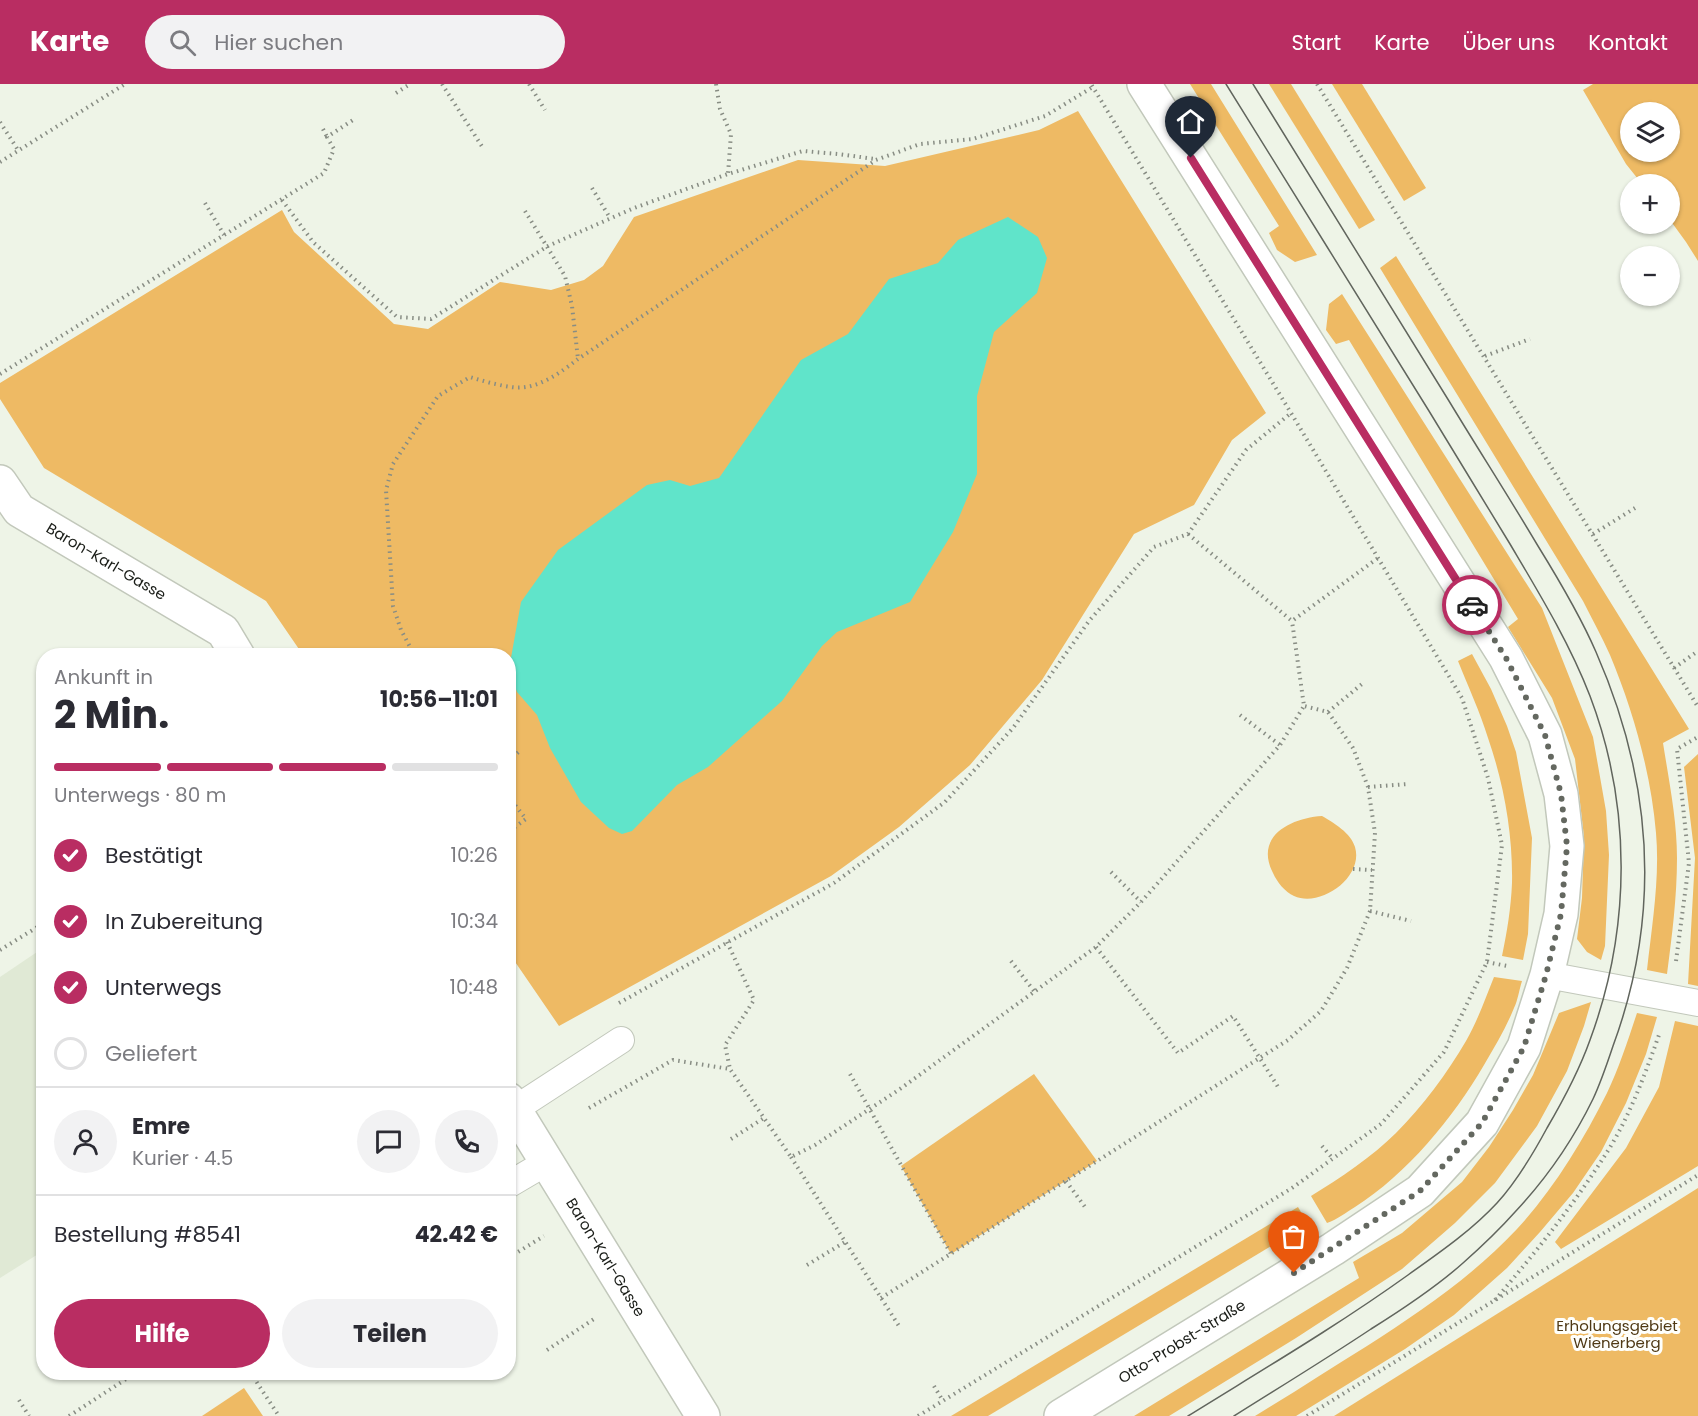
<!DOCTYPE html>
<html lang="de">
<head>
<meta charset="utf-8">
<style>
  :root { --surface:#fff; --page:#f2f2f3; --text:#2b2b33; --muted:#7c7c81; --line:#e1e1e2; --accent:#b92d62 }
  body { margin:0; font-family:Poppins,sans-serif; background:var(--page); color:var(--text); height:100vh; display:flex; flex-direction:column; font-size:22px; white-space:nowrap }
  * { box-sizing:border-box; margin:0 }
  p { font-size:20px; color:var(--muted) }
  .icon { flex:none; width:33px; height:33px; fill:none; stroke:currentColor; stroke-width:2; stroke-linecap:round; stroke-linejoin:round }
  .map { position:relative; flex:1; overflow:hidden }
  .panel { position:absolute; left:36px; top:564px; width:480px; height:732px; display:flex; flex-direction:column; background:var(--surface); border-radius:24px; box-shadow:0 2px 4px #0004 }
  .panel>* { flex:none }
  .tools { position:absolute; left:1620px; top:18px; display:grid; gap:12px }
  .tools a { display:grid; place-items:center; width:60px; height:60px; border-radius:50%; background:var(--surface); box-shadow:0 2px 4px #0004; font-size:30px }
  .pin { position:absolute; display:grid; place-items:center; width:51px; height:51px; color:#fff; margin:-62px -26px; border-radius:50% 50% 50% 0; rotate:-45deg; box-shadow:0 0 6px #0007 }
  .pin .icon { rotate:45deg }
  .courier { position:absolute; display:grid; place-items:center; width:60px; height:60px; margin:-30px; border:4px solid #b92d62; border-radius:50%; background:#fff; color:#222; box-shadow:0 2px 8px #0007 }
  .summary em { font-style:normal; font-weight:700 }
  .summary div { display:flex; flex-direction:column-reverse }
  .summary { display:flex; align-items:center; justify-content:space-between; height:102px; padding:0 18px }
  h1 { font-size:39px; font-weight:700; line-height:45px }
  .bar { display:grid; grid-template-columns:repeat(4,1fr); gap:9px 6px; align-content:center; height:72px; padding:0 18px }
  .bar i { height:8px; border-radius:4px; background:var(--line) }
  .bar .active { background:var(--accent) }
  .bar p { grid-column:span 4 }
  .line { display:flex; align-items:center; gap:15px; padding:0 18px; border-top:2px solid var(--line) }
  .line div { flex:1 }
  .round { display:grid; place-items:center; flex:none; width:63px; height:63px; border-radius:32px; background:var(--page) }
  ol { padding:0 18px; list-style:none }
  li { display:flex; align-items:center; gap:18px; height:66px }
  li p { margin-inline-start:auto }
  li .icon { padding:6px; border-radius:50%; background:var(--accent); color:#fff; stroke-width:4 }
  li:last-child { color:var(--muted) }
  li i { width:33px; height:33px; border:3px solid var(--line); border-radius:50% }
  .button { display:flex; gap:12px; margin-top:auto; padding:12px 18px }
  .button a { flex:1; height:69px; border-radius:36px; background:var(--accent); color:#fff; font-size:24px; font-weight:700; line-height:69px; text-align:center }
  .button a+a { background:var(--page); color:var(--text) }
  header { display:flex; align-items:center; gap:36px; box-sizing:border-box; height:84px; padding:0 30px; background:var(--accent); color:#fff }
  header strong { font-size:28px }
  nav { display:flex; gap:33px; margin-inline-start:auto; font-size:21px }
  .search { width:420px; height:54px; background:var(--page); display:flex; align-items:center; gap:15px; box-sizing:border-box; padding:0 21px; border-radius:33px; color:var(--muted); font-size:22px }
  .map>svg:first-child { display:block }
  .built { fill:#e0e9d5 }
  .green { fill:#eeba64; fill-rule:evenodd }
  .water { fill:#60e4ca }
  .lines { fill:none; stroke-linecap:round; stroke-linejoin:round }
  .service-casing { stroke:#c2c8bb; stroke-width:28 }
  .minor-casing { stroke:#c2c8bb; stroke-width:36 }
  .path { stroke:#888d84; stroke-width:4; stroke-dasharray:1.5 4.5; stroke-linecap:butt }
  .service { stroke:#fff; stroke-width:26 }
  .minor { stroke:#fff; stroke-width:33 }
  .tram { stroke:#61655d; stroke-width:1.5 }
  .done { stroke:#646860; stroke-width:6; stroke-dasharray:0 10.8 }
  .route { stroke:#b92d62; stroke-width:8 }
  .labels { text-anchor:middle; stroke-width:6; stroke-linejoin:round; paint-order:stroke }
  .street-label { font-size:15px; fill:#1a1d18; stroke:#fefffc }
  .park-label { font-size:15px; fill:#4f3914; stroke:#fefffc }
</style>
</head>
<body>
<header>
<strong>Karte</strong>
<div class="search"><svg class="icon" aria-label="search" viewBox="0 0 24 24"><circle cx="10" cy="10" r="6"/><path d="M15 15l6 6"/></svg>Hier suchen</div>
<nav><a>Start</a><a>Karte</a><a>Über uns</a><a>Kontakt</a></nav>
</header>
<div class="map">
<svg width="1698" height="1332" viewBox="0 0 1698 1332">
  <rect width="100%" height="100%" fill="#eef4e7"/>
  <path class="built" d="M 43,864 L 43,1167 L 0,1194 L 0,893 Z"/>
  <g class="green">
    <path d="M 1190,0 L 1211,0 L 1317,171 L 1295,178 L 1277,166 L 1269,149 L 1279,142 Z"/>
    <path d="M 1269,0 L 1291,0 L 1375,136 L 1359,145 Z"/>
    <path d="M 1332,0 L 1362,0 L 1426,104 L 1404,117 Z"/>
    <path d="M 1593,0 L 1698,0 L 1698,177 L 1686,158 L 1670,136 L 1670,100 L 1642,100 L 1626,80 L 1583,6 ZM 1630,28 L 1670,28 L 1670,68 L 1630,68 Z"/>
    <path d="M 1078,27 L 1266,329 L 1232,356 L 1194,421 L 1134,450 L 1042,596 L 970,681 L 899,743 L 831,792 L 559,942 L 509,869 L 508,572 L 303,571 L 266,517 L 44,384 L 0,315 L 0,299 L 282,126 L 294,148 L 394,240 L 428,245 L 500,198 L 551,206 L 584,196 L 603,182 L 634,133 L 798,76 L 885,82 L 1039,46 Z"/>
    <path d="M 1396,172 L 1689,645 L 1663,659 C 1669,697 1677,736 1677,774 C 1677,813 1672,852 1667,890 L 1647,886 C 1652,841 1660,794 1656,749 C 1651,689 1633,626 1610,571 C 1602,553 1592,535 1583,517 L 1380,184 Z"/>
    <path d="M 1342,210 L 1542,524 L 1593,653 L 1606,727 L 1609,771 L 1605,862 L 1601,876 L 1587,868 L 1577,855 L 1582,814 L 1584,753 L 1575,675 L 1552,614 L 1508,543 L 1518,535 L 1349,256 L 1336,260 L 1326,246 L 1329,220 Z"/>
    <path d="M 1472,570 L 1491,605 L 1507,642 L 1516,668 L 1532,754 L 1528,850 L 1523,876 L 1502,872 C 1507,848 1511,824 1512,799 C 1513,751 1504,700 1488,654 C 1480,628 1468,602 1458,577 Z"/>
    <path d="M 1698,670 L 1698,902 L 1688,900 L 1695,774 L 1684,683 Z"/>
    <path d="M 1322,732 C 1334,739 1351,749 1355,763 C 1364,793 1321,824 1294,812 C 1285,808 1277,798 1273,789 C 1254,752 1291,734 1322,732 Z"/>
    <path d="M 1494,893 L 1522,897 C 1519,906 1518,916 1514,924 C 1506,944 1495,962 1484,981 C 1453,1034 1407,1090 1355,1123 C 1345,1129 1338,1135 1327,1139 L 1311,1112 C 1339,1095 1373,1072 1396,1049 C 1422,1023 1448,988 1466,957 C 1478,936 1485,915 1494,893 Z"/>
    <path d="M 1591,918 L 1584,942 L 1567,987 L 1537,1042 L 1495,1099 L 1455,1139 L 1402,1185 L 1296,1254 L 1169,1332 L 1134,1332 L 1359,1194 L 1353,1178 L 1402,1149 L 1462,1098 L 1489,1063 L 1513,1026 L 1533,991 L 1559,929 Z"/>
    <path d="M 1637,929 L 1657,933 L 1646,970 L 1626,1019 L 1601,1068 L 1573,1109 L 1540,1148 L 1507,1184 L 1454,1231 L 1405,1265 L 1296,1332 L 1255,1332 C 1293,1309 1330,1285 1367,1262 C 1420,1228 1473,1192 1517,1145 C 1553,1106 1583,1057 1607,1009 C 1619,984 1628,956 1637,929 Z"/>
    <path d="M 1675,937 L 1698,942 L 1698,1082 L 1561,1165 L 1555,1158 L 1626,1064 L 1659,1003 Z"/>
    <path d="M 1034,990 L 1097,1077 L 951,1170 L 901,1082 Z"/>
    <path d="M 1698,1104 L 1698,1332 L 1334,1332 Z"/>
    <path d="M 1298,1123 L 1308,1140 L 988,1332 L 951,1332 Z"/>
    <path d="M 244,1304 L 263,1332 L 202,1332 Z"/>
  </g>
  <path class="water" d="M 1008,133 L 1038,153 L 1047,174 L 1037,209 L 994,248 L 977,312 L 977,390 L 953,448 L 910,518 L 837,548 L 822,562 L 782,617 L 708,683 L 677,701 L 632,747 L 622,750 L 609,744 L 581,718 L 550,664 L 537,631 L 517,608 L 509,585 L 521,518 L 558,466 L 647,401 L 670,396 L 690,402 L 719,394 L 801,276 L 848,250 L 889,195 L 938,179 L 958,156 Z"/>
  <g class="lines">
    <g class="service-casing">
      <g id="service">
        <path d="M 1547,891 L 1698,919"/>
        <path d="M 515,1025 L 621,956"/>
        <path d="M 508,1101 L 547,1078"/>
      </g>
    </g>
    <g class="minor-casing">
      <g id="minor">
        <path id="s1" d="M 0,398 L 19,426 L 223,547 L 238,572"/>
        <path id="s2" d="M 508,1015 L 703,1332"/>
        <path id="s3" d="M 1061,1332 L 1333,1165 L 1420,1107 L 1482,1039 L 1524,963 L 1547,891 L 1561,830 L 1567,762 L 1561,710 L 1545,651 L 1506,574 L 1144,0"/>
      </g>
    </g>
    <g class="path">
      <path d="M 442,0 L 483,64"/>
      <path d="M 529,0 L 545,26"/>
      <path d="M 716,0 L 720,25 L 731,50 L 728,90"/>
      <path d="M 1317,0 L 1698,623"/>
      <path d="M 396,9 L 410,0"/>
      <path d="M 0,38 L 18,66"/>
      <path d="M 323,45 L 327,53"/>
      <path d="M 0,78 L 125,0"/>
      <path d="M 592,104 L 610,134"/>
      <path d="M 282,116 L 313,158 L 397,233 L 431,235 L 548,162 L 634,124 L 728,90 L 803,67 L 838,70 L 875,75"/>
      <path d="M 205,119 L 224,151"/>
      <path d="M 525,127 L 565,192 L 572,222 L 578,275"/>
      <path d="M 1485,272 L 1530,255"/>
      <path d="M 0,290 L 324,89 L 334,65 L 327,53 L 353,36"/>
      <path d="M 1188,450 L 1292,537 L 1378,474"/>
      <path d="M 1593,450 L 1635,424"/>
      <path d="M 415,572 L 401,546 L 393,522 L 386,406 L 393,380 L 438,312 L 470,293 C 483,297 497,301 511,303 C 536,307 560,289 578,275 L 876,76 L 920,60 L 973,55 L 1045,32 L 1093,3"/>
      <path d="M 1674,584 L 1698,567"/>
      <path d="M 1328,628 L 1362,600"/>
      <path d="M 1240,631 L 1280,661"/>
      <path d="M 508,677 L 521,666"/>
      <path d="M 1368,703 L 1408,700"/>
      <path d="M 508,712 L 526,735 L 508,748"/>
      <path d="M 1353,785 L 1372,786"/>
      <path d="M 1111,788 L 1141,818"/>
      <path d="M 1370,827 L 1411,837"/>
      <path d="M 727,858 L 754,916 L 725,961 L 730,985"/>
      <path d="M 1096,863 L 1178,969 L 1233,932 L 1280,1006"/>
      <path d="M 0,866 L 44,839"/>
      <path d="M 1011,877 L 1034,907"/>
      <path d="M 1676,877 L 1689,779 L 1677,665 L 1698,653"/>
      <path d="M 1487,878 L 1507,882"/>
      <path d="M 619,919 L 834,799 L 945,718 L 1013,644 L 1089,537 L 1154,463 L 1188,450 L 1246,366 L 1291,329"/>
      <path d="M 850,990 L 951,1170"/>
      <path d="M 589,1024 L 673,976 L 730,985 L 791,1073 L 815,1061 L 900,1005 L 1096,863 L 1141,818 L 1280,661 L 1304,622 L 1292,537"/>
      <path d="M 731,1055 L 764,1034"/>
      <path d="M 1322,1062 L 1333,1075"/>
      <path d="M 791,1073 L 899,1242"/>
      <path d="M 1066,1097 L 1085,1123"/>
      <path d="M 508,1174 L 544,1152"/>
      <path d="M 807,1181 L 845,1158"/>
      <path d="M 881,1214 L 1288,956 L 1321,927 L 1347,884 L 1370,827 L 1375,749 L 1368,703 L 1353,664 L 1328,628 L 1304,622"/>
      <path d="M 1495,1216 C 1536,1168 1576,1118 1609,1065 C 1631,1029 1645,990 1659,951"/>
      <path d="M 547,1266 L 594,1235"/>
      <path d="M 250,1288 L 279,1332"/>
      <path d="M 934,1302 L 943,1317"/>
      <path d="M 19,1316 L 29,1332"/>
      <path d="M 69,1332 L 137,1288"/>
      <path d="M 918,1332 L 1292,1104 L 1381,1040 L 1444,968 L 1487,878 L 1502,761 L 1488,694 L 1462,614 L 1291,329 L 1091,0"/>
      <path d="M 1307,1332 L 1698,1091"/>
    </g>
    <use href="#service" class="service"/>
    <use href="#minor" class="minor"/>
    <g class="tram">
      <path d="M 1188,1332 C 1262,1286 1337,1242 1408,1191 C 1439,1169 1471,1147 1497,1119 C 1517,1097 1533,1070 1547,1044 C 1564,1015 1579,987 1590,956 C 1631,845 1632,723 1590,612 C 1569,558 1539,509 1510,460 C 1483,416 1456,371 1429,327 C 1361,218 1294,109 1226,0"/>
      <path d="M 1234,1332 C 1280,1303 1326,1275 1371,1245 C 1403,1225 1435,1204 1463,1179 C 1481,1163 1499,1146 1515,1128 C 1546,1095 1573,1056 1593,1015 C 1601,998 1607,980 1613,962 C 1662,829 1653,698 1596,568 C 1580,531 1559,496 1538,462 C 1509,413 1478,365 1449,317 C 1383,212 1318,106 1253,0"/>
    </g>
  </g>
  <g class="lines">
    <path class="done" d="M 1294,1189 L 1420,1107 L 1482,1039 L 1524,963 L 1546,891 L 1561,830 L 1567,762 L 1561,710 L 1545,651 L 1506,574 L 1472,521"/>
    <path class="route" d="M 1191,74 L 1472,521"/>
  </g>
  <g class="labels">
    <g class="street-label">
      <text dy="5" stroke="none"><textPath href="#s1" startOffset="135">Baron-Karl-Gasse</textPath></text>
      <text dy="5" stroke="none"><textPath href="#s2" startOffset="186">Baron-Karl-Gasse</textPath></text>
      <text dy="5" stroke="none"><textPath href="#s3" startOffset="142">Otto-Probst-Straße</textPath></text>
    </g>
    <g class="park-label">
      <text x="1617" y="1247">Erholungsgebiet<tspan x="1617" dy="17">Wienerberg</tspan></text>
    </g>
  </g>
</svg>
<div class="tools">
<a><svg class="icon" aria-label="layers" viewBox="0 0 24 24"><path d="M12 4l9 5-9 5-9-5zM3 14l9 5 9-5"/></svg></a>
<a>+</a>
<a>−</a>
</div>
<div class="pin" style="left:1294px;top:1189px;background:#ea580c"><svg class="icon" aria-label="bag" viewBox="0 0 24 24"><path d="M5 8h14l-1 12H6zM9 8a3 3 0 0 1 6 0"/></svg></div>
<div class="pin" style="left:1191px;top:74px;background:#1f2937"><svg class="icon" aria-label="home" viewBox="0 0 24 24"><path d="M3 11l9-7 9 7M6 9v11h12V9"/></svg></div>
<div class="courier" style="left:1472px;top:521px"><svg class="icon" aria-label="car" viewBox="0 0 24 24"><path d="M5 17H2v-5l4-1 3-4h7l3 4 3 1v5h-3M9 17h6M6 11h13"/><circle cx="7" cy="17" r="2"/><circle cx="17" cy="17" r="2"/></svg></div>
<section class="panel">
<div class="summary"><div><h1>2 Min.</h1><p>Ankunft in</p></div><em>10:56–11:01</em></div>
<div class="bar"><i class="active"></i><i class="active"></i><i class="active"></i><i></i><p>Unterwegs · 80 m</p></div>
<ol>
<li><svg class="icon" aria-label="check" viewBox="0 0 24 24"><path d="M5 12l5 5 9-10"/></svg>Bestätigt<p>10:26</p></li>
<li><svg class="icon" aria-label="check" viewBox="0 0 24 24"><path d="M5 12l5 5 9-10"/></svg>In Zubereitung<p>10:34</p></li>
<li><svg class="icon" aria-label="check" viewBox="0 0 24 24"><path d="M5 12l5 5 9-10"/></svg>Unterwegs<p>10:48</p></li>
<li><i></i>Geliefert</li>
</ol>
<div class="line" style="height:108px"><a class="round"><svg class="icon" aria-label="person" viewBox="0 0 24 24"><circle cx="12" cy="8" r="4"/><path d="M4 21q1-7 8-7t8 7"/></svg></a><div><b>Emre</b><p>Kurier · 4.5</p></div><a class="round"><svg class="icon" aria-label="chat" viewBox="0 0 24 24"><path d="M4 5h16v11H9l-5 4z"/></svg></a><a class="round"><svg class="icon" aria-label="phone" viewBox="0 0 24 24"><path d="M5 4h4l2 5-3 2q2 4 5 5l2-3 5 2v4C11 20 4 13 5 4z"/></svg></a></div>
<div class="line" style="height:78px"><div>Bestellung #8541</div><b>42.42 €</b></div>
<div class="button"><a>Hilfe</a><a>Teilen</a></div>
</section>
</div>
</body>
</html>
